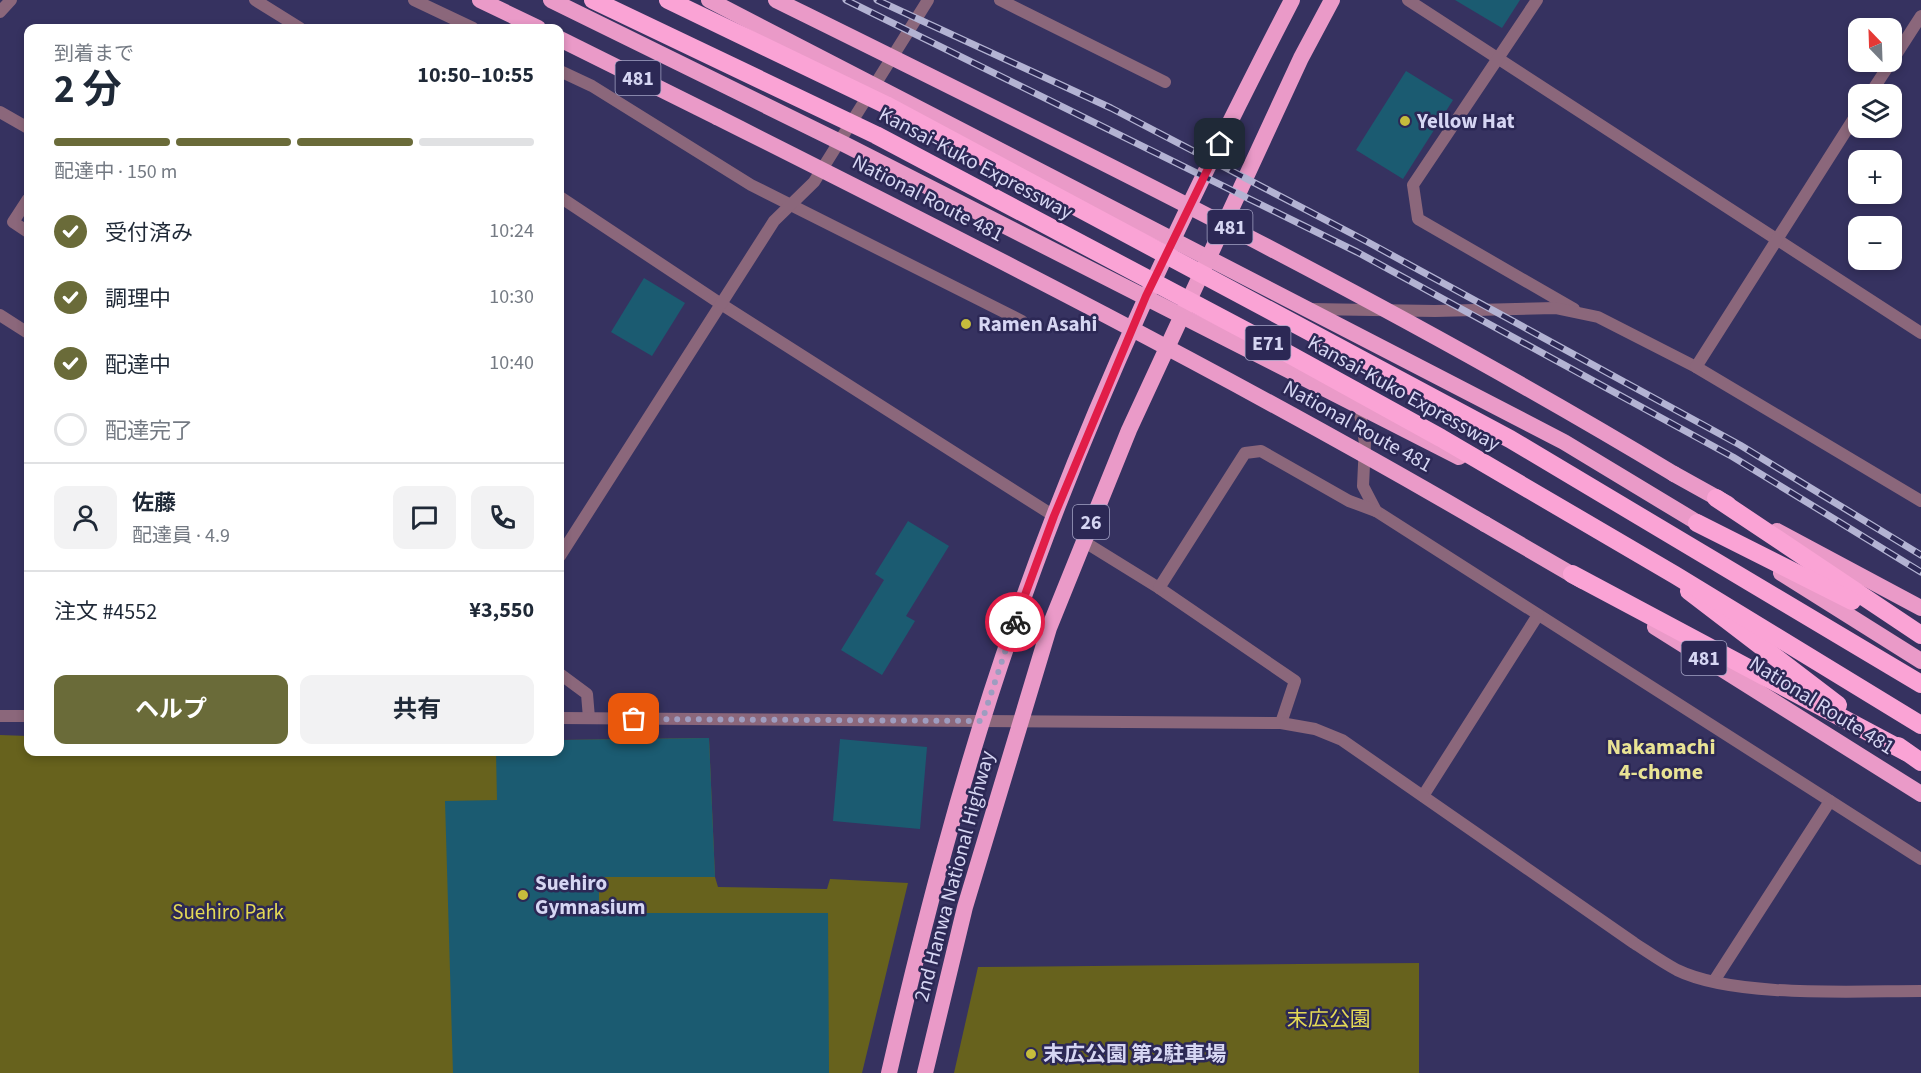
<!DOCTYPE html>
<html lang="ja">
<head>
<meta charset="utf-8">
<style>
  :root { --surface:#fff; --page:#f2f2f3; --text:#1f2937; --muted:#747a83; --line:#e0e1e3; --accent:#6a6b39 }
  body { margin:0; font-family:"Source Sans 3","Noto Sans JP",sans-serif; background:var(--page); color:var(--text); height:100vh; display:flex; flex-direction:column; font-size:22px; white-space:nowrap }
  * { box-sizing:border-box; margin:0 }
  p { font-size:20px; color:var(--muted) }
  .icon { flex:none; width:33px; height:33px; fill:none; stroke:currentColor; stroke-width:2; stroke-linecap:round; stroke-linejoin:round }
  .map { position:relative; flex:1; overflow:hidden }
  .drawer { position:absolute; left:24px; top:24px; width:540px; height:732px; display:flex; flex-direction:column; background:var(--surface); border-radius:12px; box-shadow:0 3px 9px #0003 }
  .drawer>* { flex:none }
  .needle { width:39px; rotate:337deg }
  .fabs { position:absolute; left:1848px; top:18px; display:grid; gap:12px }
  .fabs a { display:grid; place-items:center; width:54px; height:54px; border-radius:12px; background:var(--surface); box-shadow:0 3px 9px #0003; font-size:30px }
  .pin { position:absolute; display:grid; place-items:center; width:51px; height:51px; color:#fff; margin:-26px; border-radius:12px; box-shadow:0 3px 9px #0006 }
  .courier { position:absolute; display:grid; place-items:center; width:60px; height:60px; margin:-30px; border:4px solid #e11d48; border-radius:50%; background:#fff; color:#222; box-shadow:0 2px 8px #0007 }
  .overview em { font-style:normal; font-weight:700 }
  .overview div { display:flex; flex-direction:column-reverse }
  .overview { display:flex; align-items:center; justify-content:space-between; height:102px; padding:0 30px }
  h1 { font-size:39px; font-weight:700; line-height:45px }
  .bar { display:grid; grid-template-columns:repeat(4,1fr); gap:9px 6px; align-content:center; height:72px; padding:0 30px }
  .bar i { height:8px; border-radius:4px; background:var(--line) }
  .bar .active { background:var(--accent) }
  .bar p { grid-column:span 4 }
  .line { display:flex; align-items:center; gap:15px; padding:0 30px; border-top:2px solid var(--line) }
  .line div { flex:1 }
  .round { display:grid; place-items:center; flex:none; width:63px; height:63px; border-radius:12px; background:var(--page) }
  ol { padding:0 30px; list-style:none }
  li { display:flex; align-items:center; gap:18px; height:66px }
  li p { margin-inline-start:auto }
  li .icon { padding:6px; border-radius:50%; background:var(--accent); color:#fff; stroke-width:4 }
  li:last-child { color:var(--muted) }
  li i { width:33px; height:33px; border:3px solid var(--line); border-radius:50% }
  .primary-button { display:flex; gap:12px; margin-top:auto; padding:12px 30px }
  .primary-button a { flex:1; height:69px; border-radius:12px; background:var(--accent); color:#fff; font-size:24px; font-weight:700; line-height:69px; text-align:center }
  .primary-button a+a { background:var(--page); color:var(--text) }
  .map>svg:first-child { display:block }
  .green { fill:#67621d }
  .building { fill:#1b5b71 }
  .lines { fill:none; stroke-linecap:round; stroke-linejoin:round }
  .minor { stroke:#8b677b; stroke-width:12 }
  .tertiary { stroke:#8b677b; stroke-width:12 }
  .trunk { stroke:#ea9ac8; stroke-width:16 }
  .motorway { stroke:#faa3d5; stroke-width:18 }
  .rail-casing { stroke:#b3b3d3; stroke-width:7 }
  .rail { stroke:#2c2855; stroke-width:4.5; stroke-dasharray:14; stroke-linecap:butt }
  .trunk-bridge { stroke:#ea9ac8; stroke-width:16 }
  .motorway-bridge { stroke:#faa3d5; stroke-width:18 }
  .done { stroke:#9e9dc0; stroke-width:6; stroke-dasharray:0 10.8 }
  .route { stroke:#e11d48; stroke-width:8 }
  .poi-dot { fill:#c6bc3c; stroke:#2c2855; stroke-width:2 }
  .labels { text-anchor:middle; stroke-width:5; stroke-linejoin:round; paint-order:stroke }
  .shield { fill:#2c2855; stroke:#a3a2c4; stroke-width:1.5 }
  .shield-label { font-size:20px; font-weight:bold; fill:#d6d6f3 }
  .poi-label { font-size:21px; font-weight:bold; fill:#d6d6f3; stroke:#2c2855; text-anchor:start }
  .street-label { font-size:21px; fill:#d6d6f3; stroke:#2c2855 }
  .park-label { font-size:21px; fill:#e4d956; stroke:#2c2855 }
  .neighbourhood-label { font-size:22px; font-weight:bold; fill:#e9e394; stroke:#2c2855 }
</style>
</head>
<body>
<div class="map">
<svg width="1921" height="1073" viewBox="0 0 1921 1073">
  <rect width="100%" height="100%" fill="#363260"/>
  <g class="green">
    <path d="M 0,735 L 28,736 L 28,752 L 560,752 L 560,740 L 709,738 L 715,877 L 718,887 L 827,889 L 830,879 L 908,883 L 862,1073 L 0,1073 Z"/>
    <path d="M 1419,963 L 1419,1073 L 954,1073 L 978,967 Z"/>
  </g>
  <g class="building">
    <path d="M 1455,0 L 1520,0 L 1502,28 Z"/>
    <path d="M 1406,71 L 1453,100 L 1403,179 L 1356,150 Z"/>
    <path d="M 644,278 L 685,303 L 652,356 L 611,332 Z"/>
    <path d="M 908,521 L 949,546 L 906,616 L 915,621 L 882,675 L 841,650 L 884,580 L 875,574 Z"/>
    <path d="M 709,738 L 715,877 L 599,877 L 599,913 L 828,913 L 829,1073 L 453,1073 L 445,801 L 497,800 L 496,752 L 560,752 L 560,740 Z"/>
    <path d="M 840,739 L 927,747 L 920,829 L 833,821 Z"/>
  </g>
  <g class="lines">
    <g class="minor">
      <path d="M 255,0 L 300,28"/>
      <path d="M 414,0 L 473,28"/>
      <path d="M 1000,0 L 1165,82"/>
      <path d="M 1408,0 L 1921,333"/>
      <path d="M 1537,0 L 1413,185 L 1418,219 L 1574,309"/>
      <path d="M 0,12 L 11,0"/>
      <path d="M 1892,61 L 1921,16"/>
      <path d="M 560,71 L 592,86 L 751,185 L 1022,321"/>
      <path d="M 1870,94 L 1891,62"/>
      <path d="M 0,112 L 28,128"/>
      <path d="M 560,197 L 721,304 L 1054,516"/>
      <path d="M 28,199 L 13,222 L 28,232"/>
      <path d="M 1310,309 L 1435,311 L 1555,308 L 1598,317 L 1696,367 L 1921,501"/>
      <path d="M 0,315 L 28,333"/>
      <path d="M 1696,367 L 1858,112"/>
      <path d="M 1359,408 L 1365,443 L 1363,486 L 1376,511 L 1921,859"/>
      <path d="M 1083,541 L 1159,588 L 1295,681 L 1281,723"/>
      <path d="M 560,556 L 774,221 L 814,182 L 928,0"/>
      <path d="M 1159,588 L 1245,453 L 1261,451 L 1349,501 L 1376,511"/>
      <path d="M 560,674 L 587,694 L 589,718"/>
      <path d="M 1423,796 L 1538,615"/>
      <path d="M 1714,981 L 1830,801"/>
    </g>
    <g class="tertiary">
      <path d="M 0,716 L 28,716"/>
      <path d="M 560,718 L 1281,723 L 1315,729 L 1342,740 L 1634,943 C 1648,952 1662,962 1677,970 C 1734,998 1856,991 1921,991"/>
    </g>
    <g class="trunk">
      <path d="M 480,0 L 538,28"/>
      <path d="M 551,0 L 846,145 L 1459,457"/>
      <path d="M 709,0 L 1564,442 L 1708,529"/>
      <path d="M 560,39 L 717,117"/>
      <path d="M 1674,474 L 1728,504"/>
      <path d="M 1485,524 L 1583,581"/>
      <path d="M 1777,531 L 1921,608"/>
      <path d="M 1781,573 L 1921,661"/>
      <path d="M 1655,627 L 1921,794"/>
      <path d="M 889,1073 C 924,921 963,770 1015,622 C 1089,408 1188,201 1292,0"/>
      <path d="M 925,1073 L 965,907 L 1049,628 L 1129,430 L 1301,58 L 1332,0"/>
    </g>
    <g class="motorway">
      <path d="M 1716,498 L 1921,635"/>
      <path d="M 1697,523 L 1852,601"/>
      <path d="M 1572,574 L 1906,752"/>
      <path d="M 1689,591 L 1838,705"/>
      <path d="M 1898,746 L 1921,762"/>
    </g>
    <g class="rail-casing">
      <g id="rail">
        <path d="M 846,0 L 1357,252 L 1733,457 L 1921,572"/>
        <path d="M 877,0 L 1111,108 L 1364,240 L 1740,445 L 1921,555"/>
      </g>
    </g>
    <use href="#rail" class="rail"/>
    <g class="trunk-bridge">
      <path d="M 776,0 C 1080,150 1384,299 1674,474"/>
      <path d="M 717,117 C 976,247 1235,378 1485,524"/>
    </g>
    <g class="motorway-bridge">
      <path d="M 593,0 L 876,135 L 1265,341 L 1441,438 L 1675,575 L 1921,725"/>
      <path d="M 668,0 L 886,105 L 1510,439 L 1921,684"/>
    </g>
  </g>
  <g class="lines">
    <path class="done" d="M 634,719 L 982,721 L 1015,622"/>
    <path class="route" d="M 1015,622 L 1054,516 L 1146,296 L 1220,144"/>
  </g>
  <g class="poi-dot">
    <circle cx="1405" cy="121" r="6"/>
    <circle cx="966" cy="324" r="6"/>
    <circle cx="523" cy="895" r="6"/>
    <circle cx="1031" cy="1054" r="6"/>
  </g>
  <g class="labels">
    <g class="shield">
      <rect x="615.5" y="61" width="45" height="34" rx="4.5"/>
      <rect x="1207.5" y="210" width="45" height="34" rx="4.5"/>
      <rect x="1245.5" y="326" width="45" height="34" rx="4.5"/>
      <rect x="1073" y="505" width="36" height="34" rx="4.5"/>
      <rect x="1681.5" y="641" width="45" height="34" rx="4.5"/>
    </g>
    <g class="shield-label">
      <text x="638" y="85">481</text>
      <text x="1230" y="234">481</text>
      <text x="1268" y="350">E71</text>
      <text x="1091" y="529">26</text>
      <text x="1704" y="665">481</text>
    </g>
    <g class="poi-label">
      <text x="1417" y="128">Yellow Hat</text>
      <text x="978" y="331">Ramen Asahi</text>
      <text x="535" y="890">Suehiro<tspan x="535" dy="24">Gymnasium</tspan></text>
      <text x="1043" y="1061">末広公園 第2駐車場</text>
    </g>
    <g class="street-label">
      <text transform="translate(976 163) rotate(28)" y="7">Kansai-Kuko Expressway</text>
      <text transform="translate(928 198) rotate(27)" y="7">National Route 481</text>
      <text transform="translate(1404 393) rotate(29)" y="7">Kansai-Kuko Expressway</text>
      <text transform="translate(1358 426) rotate(29)" y="7">National Route 481</text>
      <text transform="translate(1822 705) rotate(32)" y="7">National Route 481</text>
      <text transform="translate(954 876) rotate(-75)" y="7">2nd Hanwa National Highway</text>
    </g>
    <g class="park-label">
      <text x="228" y="919">Suehiro Park</text>
      <text x="1329" y="1026">末広公園</text>
    </g>
    <g class="neighbourhood-label">
      <text x="1661" y="754">Nakamachi<tspan x="1661" dy="25">4-chome</tspan></text>
    </g>
  </g>
</svg>
<div class="fabs">
<a><svg class="needle" viewBox="-14 -14 28 28"><path d="M0-13l5 13h-10z" fill="#e53935"/><path d="M0 13l5-13h-10z" fill="#747a83"/></svg></a>
<a><svg class="icon" aria-label="layers" viewBox="0 0 24 24"><path d="M12 4l9 5-9 5-9-5zM3 14l9 5 9-5"/></svg></a>
<a>+</a>
<a>−</a>
</div>
<div class="pin" style="left:634px;top:719px;background:#ea580c"><svg class="icon" aria-label="bag" viewBox="0 0 24 24"><path d="M5 8h14l-1 12H6zM9 8a3 3 0 0 1 6 0"/></svg></div>
<div class="pin" style="left:1220px;top:144px;background:#1f2937"><svg class="icon" aria-label="home" viewBox="0 0 24 24"><path d="M3 11l9-7 9 7M6 9v11h12V9"/></svg></div>
<div class="courier" style="left:1015px;top:622px"><svg class="icon" aria-label="bike" viewBox="0 0 24 24"><circle cx="6" cy="16" r="4"/><circle cx="18" cy="16" r="4"/><path d="M6 16l4-8h5l3 8M10 8l3 8H6M13 5h3"/></svg></div>
<section class="drawer">
<div class="overview"><div><h1>2 分</h1><p>到着まで</p></div><em>10:50–10:55</em></div>
<div class="bar"><i class="active"></i><i class="active"></i><i class="active"></i><i></i><p>配達中 · 150 m</p></div>
<ol>
<li><svg class="icon" aria-label="check" viewBox="0 0 24 24"><path d="M5 12l5 5 9-10"/></svg>受付済み<p>10:24</p></li>
<li><svg class="icon" aria-label="check" viewBox="0 0 24 24"><path d="M5 12l5 5 9-10"/></svg>調理中<p>10:30</p></li>
<li><svg class="icon" aria-label="check" viewBox="0 0 24 24"><path d="M5 12l5 5 9-10"/></svg>配達中<p>10:40</p></li>
<li><i></i>配達完了</li>
</ol>
<div class="line" style="height:108px"><a class="round"><svg class="icon" aria-label="person" viewBox="0 0 24 24"><circle cx="12" cy="8" r="4"/><path d="M4 21q1-7 8-7t8 7"/></svg></a><div><b>佐藤</b><p>配達員 · 4.9</p></div><a class="round"><svg class="icon" aria-label="chat" viewBox="0 0 24 24"><path d="M4 5h16v11H9l-5 4z"/></svg></a><a class="round"><svg class="icon" aria-label="phone" viewBox="0 0 24 24"><path d="M5 4h4l2 5-3 2q2 4 5 5l2-3 5 2v4C11 20 4 13 5 4z"/></svg></a></div>
<div class="line" style="height:78px"><div>注文 #4552</div><b>¥3,550</b></div>
<div class="primary-button"><a>ヘルプ</a><a>共有</a></div>
</section>
</div>
</body>
</html>
